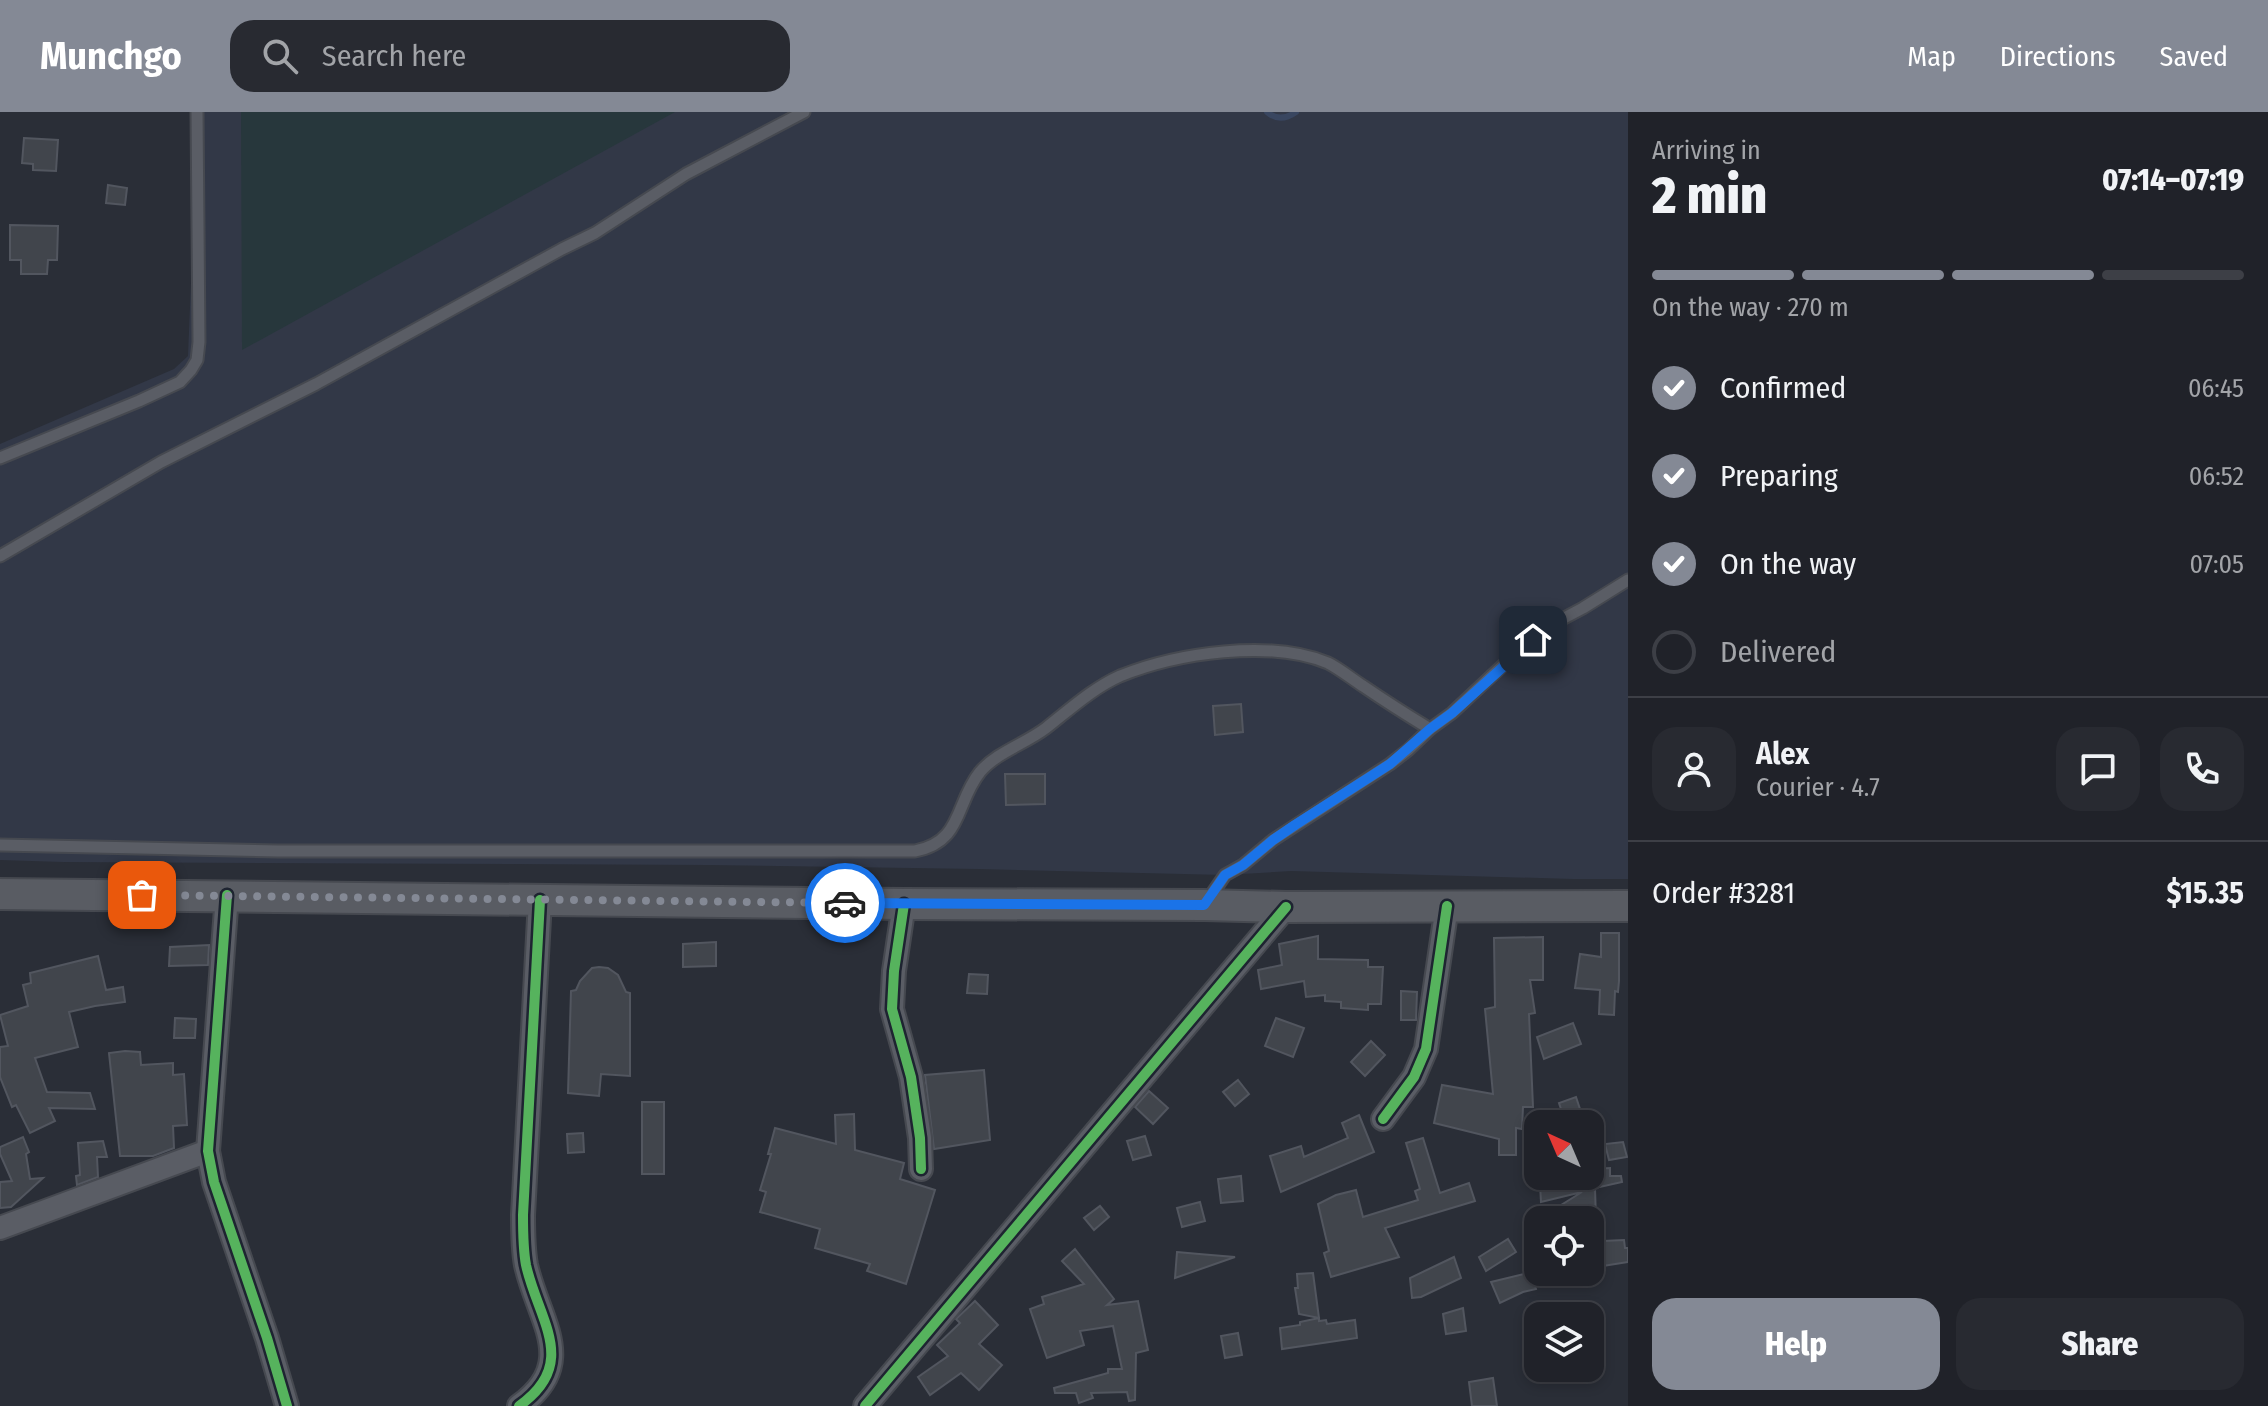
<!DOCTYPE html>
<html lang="en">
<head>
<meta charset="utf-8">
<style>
  :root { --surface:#202229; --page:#282a31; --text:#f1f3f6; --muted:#a2a4a8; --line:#3d3f46; --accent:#848995 }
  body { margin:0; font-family:"Fira Sans Condensed",sans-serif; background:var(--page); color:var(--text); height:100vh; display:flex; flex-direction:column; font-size:30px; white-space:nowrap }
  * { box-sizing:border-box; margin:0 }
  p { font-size:26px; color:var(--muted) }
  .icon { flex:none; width:44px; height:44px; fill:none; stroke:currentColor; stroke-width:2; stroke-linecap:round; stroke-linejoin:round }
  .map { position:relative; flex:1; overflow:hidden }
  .details { display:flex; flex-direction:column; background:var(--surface); width:640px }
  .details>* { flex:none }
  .needle { width:52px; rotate:316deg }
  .controls { position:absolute; left:1524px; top:998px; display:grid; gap:16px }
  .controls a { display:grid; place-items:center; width:80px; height:80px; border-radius:16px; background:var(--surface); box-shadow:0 4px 12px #0003,0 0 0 2px var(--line); font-size:40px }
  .pin { position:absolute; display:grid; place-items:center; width:68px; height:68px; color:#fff; margin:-34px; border-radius:16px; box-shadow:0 4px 12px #0006 }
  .courier { position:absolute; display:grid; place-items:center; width:80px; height:80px; margin:-40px; border:6px solid #1a73e8; border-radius:50%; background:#fff; color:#222; box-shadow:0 2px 10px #0007 }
  .overview em { font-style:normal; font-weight:800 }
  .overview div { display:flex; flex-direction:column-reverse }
  .overview { display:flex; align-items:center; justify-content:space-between; height:136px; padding:0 24px }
  h1 { font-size:52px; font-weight:800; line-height:60px }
  .bar { display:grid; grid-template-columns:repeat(4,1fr); gap:12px 8px; align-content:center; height:96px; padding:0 24px }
  .bar i { height:10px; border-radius:6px; background:var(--line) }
  .bar .active { background:var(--accent) }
  .bar p { grid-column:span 4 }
  .line { display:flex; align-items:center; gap:20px; padding:0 24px; border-top:2px solid var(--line) }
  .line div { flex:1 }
  .round { display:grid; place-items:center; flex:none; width:84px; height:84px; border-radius:24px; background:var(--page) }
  ol { padding:0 24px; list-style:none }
  li { display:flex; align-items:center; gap:24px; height:88px }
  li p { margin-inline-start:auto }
  li .icon { padding:8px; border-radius:50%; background:var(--accent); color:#fff; stroke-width:4 }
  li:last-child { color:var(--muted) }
  li i { width:44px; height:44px; border:4px solid var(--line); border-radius:50% }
  .cta { display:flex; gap:16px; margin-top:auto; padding:16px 24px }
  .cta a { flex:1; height:92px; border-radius:24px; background:var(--accent); color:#fff; font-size:32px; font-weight:800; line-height:92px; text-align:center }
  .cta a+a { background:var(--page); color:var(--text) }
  header { display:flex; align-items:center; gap:48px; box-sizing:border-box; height:112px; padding:0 40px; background:var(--accent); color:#fff }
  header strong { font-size:38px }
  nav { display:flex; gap:44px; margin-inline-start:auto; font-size:28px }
  .search { width:560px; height:72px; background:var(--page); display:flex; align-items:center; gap:20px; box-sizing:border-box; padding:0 28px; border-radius:24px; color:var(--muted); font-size:30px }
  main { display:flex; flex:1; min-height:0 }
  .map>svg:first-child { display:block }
  .airport { fill:#323847 }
  .green { fill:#27373c }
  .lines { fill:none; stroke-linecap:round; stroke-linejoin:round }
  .stream { stroke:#394660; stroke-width:6 }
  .building { fill:#41454c; stroke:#52565f; stroke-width:2 }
  .service-casing { stroke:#464950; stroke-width:15 }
  .minor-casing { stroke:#464950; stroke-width:26 }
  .secondary-casing { stroke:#464950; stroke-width:34 }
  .service { stroke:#5a5d65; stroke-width:11 }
  .minor { stroke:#5a5d65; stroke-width:22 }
  .secondary { stroke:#595c63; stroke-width:30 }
  .cycleway-casing { stroke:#1e2431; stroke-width:15 }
  .cycleway { stroke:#56b35d; stroke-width:10 }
  .done { stroke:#848995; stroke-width:8; stroke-dasharray:0 14.4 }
  .route { stroke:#1a73e8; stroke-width:10 }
</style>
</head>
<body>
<header>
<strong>Munchgo</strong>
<div class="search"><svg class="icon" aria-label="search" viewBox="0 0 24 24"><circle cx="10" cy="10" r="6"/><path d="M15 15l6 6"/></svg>Search here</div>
<nav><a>Map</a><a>Directions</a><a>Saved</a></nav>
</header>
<main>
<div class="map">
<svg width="1628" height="1294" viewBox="0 0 1628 1294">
  <rect width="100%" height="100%" fill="#2a2e37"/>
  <path class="airport" d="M 194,0 L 1628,0 L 1628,767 L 1573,767 L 1291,759 L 1225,763 L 978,757 L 709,753 L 63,750 L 0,748 L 0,332 L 174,257 L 188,244 L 193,121 Z"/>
  <path class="green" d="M 241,0 L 675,0 L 242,238 Z"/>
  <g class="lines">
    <path class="stream" d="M 1267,0 C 1276,8 1286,7 1296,0"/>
  </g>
  <g class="building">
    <path d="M 24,26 L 58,28 L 56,59 L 33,58 L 33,52 L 22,51 Z"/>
    <path d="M 108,73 L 127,76 L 125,93 L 106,91 Z"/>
    <path d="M 10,113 L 58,114 L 57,148 L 48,148 L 47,162 L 21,162 L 21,148 L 10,148 Z"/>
    <path d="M 1241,592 L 1243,620 L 1215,623 L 1213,594 Z"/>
    <path d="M 1005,662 L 1045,662 L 1045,692 L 1006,693 Z"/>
    <path d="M 1601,821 L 1619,821 L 1619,869 L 1618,880 L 1615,879 L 1614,903 L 1599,902 L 1600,878 L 1575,876 L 1580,842 L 1601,845 Z"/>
    <path d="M 1318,824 L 1318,847 L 1368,848 L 1368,855 L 1383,855 L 1381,892 L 1368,892 L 1368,898 L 1341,896 L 1341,890 L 1325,889 L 1325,883 L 1306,885 L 1304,869 L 1261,877 L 1258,858 L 1282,853 L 1279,832 Z"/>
    <path d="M 1543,825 L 1543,868 L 1530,868 L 1535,901 L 1529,902 L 1533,995 L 1523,995 L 1522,1017 L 1516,1016 L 1516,1043 L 1499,1043 L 1499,1027 L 1434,1011 L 1442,973 L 1493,982 L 1485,897 L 1495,895 L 1494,826 Z"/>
    <path d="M 716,830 L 716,854 L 683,855 L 683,832 Z"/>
    <path d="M 209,833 L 208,853 L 169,854 L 170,835 Z"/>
    <path d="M 98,844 L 106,878 L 123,875 L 125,890 L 95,894 L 69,900 L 78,935 L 35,946 L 47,980 L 90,981 L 95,997 L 49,996 L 55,1009 L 30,1021 L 16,993 L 12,995 L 0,965 L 0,935 L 8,934 L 0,903 L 28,894 L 23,873 L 31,871 L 30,861 Z"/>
    <path d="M 599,855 L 608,856 L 618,863 L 626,880 L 630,881 L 630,964 L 601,962 L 599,984 L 568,981 L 571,879 L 576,878 L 580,869 L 592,856 Z"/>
    <path d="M 969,862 L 988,863 L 987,882 L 967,881 Z"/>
    <path d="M 1401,879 L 1417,880 L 1416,908 L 1401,908 Z"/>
    <path d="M 175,906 L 196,907 L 195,926 L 174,926 Z"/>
    <path d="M 1276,906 L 1304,916 L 1293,945 L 1265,934 Z"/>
    <path d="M 1573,911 L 1581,932 L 1544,947 L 1537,925 Z"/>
    <path d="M 1371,929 L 1385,943 L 1365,964 L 1351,950 Z"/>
    <path d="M 125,939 L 140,940 L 141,953 L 173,951 L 173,963 L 184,962 L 187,1013 L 173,1014 L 174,1036 L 153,1044 L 120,1044 L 109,941 Z"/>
    <path d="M 984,958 L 990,1028 L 934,1037 L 925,963 Z"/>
    <path d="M 1238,968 L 1249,982 L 1235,994 L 1223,980 Z"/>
    <path d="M 1149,979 L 1168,996 L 1153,1012 L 1135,995 Z"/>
    <path d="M 1576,985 L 1585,1012 L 1566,1012 L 1559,991 Z"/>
    <rect x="642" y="990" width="22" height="72"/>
    <path d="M 854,1002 L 855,1038 L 904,1051 L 900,1067 L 935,1078 L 906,1172 L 867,1159 L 870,1152 L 815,1136 L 820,1117 L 760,1100 L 766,1080 L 760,1078 L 771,1042 L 768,1042 L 775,1016 L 836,1032 L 835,1003 Z"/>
    <path d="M 1359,1003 L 1374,1040 L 1281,1080 L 1270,1044 L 1301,1034 L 1304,1045 L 1348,1026 L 1342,1011 Z"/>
    <path d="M 583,1021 L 584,1040 L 568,1041 L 567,1022 Z"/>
    <path d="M 1145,1024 L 1151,1043 L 1133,1048 L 1127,1029 Z"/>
    <path d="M 23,1025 L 29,1040 L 26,1042 L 30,1067 L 43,1066 L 11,1095 L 0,1096 L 0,1070 L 12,1069 L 0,1042 L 0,1035 Z"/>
    <path d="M 1423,1026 L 1440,1081 L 1469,1071 L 1475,1089 L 1385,1116 L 1399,1145 L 1331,1165 L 1324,1141 L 1329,1139 L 1318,1092 L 1336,1083 L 1356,1078 L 1363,1105 L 1418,1088 L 1415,1079 L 1420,1077 L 1406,1031 Z"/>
    <path d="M 103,1029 L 107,1045 L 97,1045 L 98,1065 L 77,1073 L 76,1064 L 80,1063 L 78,1031 Z"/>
    <path d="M 1623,1030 L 1627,1045 L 1609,1048 L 1605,1032 Z"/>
    <path d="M 1610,1056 L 1610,1064 L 1621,1064 L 1622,1070 L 1595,1076 L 1596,1108 L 1537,1108 L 1582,1080 L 1541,1090 L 1540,1073 L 1565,1071 L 1564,1064 L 1590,1064 L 1590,1057 Z"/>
    <path d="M 1241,1064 L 1243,1089 L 1221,1091 L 1218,1067 Z"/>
    <path d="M 1200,1090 L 1205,1109 L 1182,1115 L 1177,1096 Z"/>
    <path d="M 1100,1094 L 1109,1105 L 1094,1118 L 1084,1106 Z"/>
    <path d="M 1508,1127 L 1516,1140 L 1486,1159 L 1479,1145 Z"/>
    <path d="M 1624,1128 L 1625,1136 L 1628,1136 L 1628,1150 L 1590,1156 L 1590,1137 L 1603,1137 L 1603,1129 Z"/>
    <path d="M 1075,1137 L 1114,1187 L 1107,1193 L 1138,1189 L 1148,1238 L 1136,1241 L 1135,1288 L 1129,1289 L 1127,1280 L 1091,1281 L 1093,1286 L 1079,1291 L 1076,1281 L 1055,1281 L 1054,1276 L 1108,1261 L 1108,1257 L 1122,1257 L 1113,1214 L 1080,1219 L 1084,1233 L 1047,1246 L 1030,1197 L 1044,1192 L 1042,1185 L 1084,1172 L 1062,1149 Z"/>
    <path d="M 1177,1140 L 1199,1142 L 1235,1145 L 1175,1166 Z"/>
    <path d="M 1454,1145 L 1461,1166 L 1421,1185 L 1412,1186 L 1410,1166 Z"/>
    <path d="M 1532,1160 L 1536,1177 L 1523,1180 L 1500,1191 L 1491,1170 Z"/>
    <path d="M 1313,1161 L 1319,1206 L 1299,1202 L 1295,1176 L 1298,1176 L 1297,1162 Z"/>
    <path d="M 975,1189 L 998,1213 L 979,1232 L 1002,1253 L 979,1278 L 961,1261 L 930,1283 L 918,1265 L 948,1244 L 937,1233 L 960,1211 L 956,1207 Z"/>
    <path d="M 1463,1196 L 1466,1219 L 1446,1222 L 1443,1202 Z"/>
    <path d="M 1319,1206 L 1319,1209 L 1326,1208 L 1327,1212 L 1355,1208 L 1357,1226 L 1282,1237 L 1280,1216 L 1300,1213 L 1300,1210 Z"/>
    <path d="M 1238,1221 L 1242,1243 L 1225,1246 L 1221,1224 Z"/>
    <path d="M 1493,1266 L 1497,1294 L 1472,1294 L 1469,1270 Z"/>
  </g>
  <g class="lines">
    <g class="service-casing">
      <g id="service">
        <path d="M 0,346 L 139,289 L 180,270 L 191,258 L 197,248 L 199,230 L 197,0"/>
        <path d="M 0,444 L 161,350 L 316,272 L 562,137 L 595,121 L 686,62 L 804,0"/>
        <path d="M 1430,617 L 1452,601 L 1514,543 L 1551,513 L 1583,496 L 1628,468"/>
        <path d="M 0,733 L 278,739 L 915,739 C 963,730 955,691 980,660 C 997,640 1025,632 1046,616 C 1069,598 1093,576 1120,564 C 1177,541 1270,527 1328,551 C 1340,557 1352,567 1363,574 C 1385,589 1407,603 1430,617 L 1408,638 L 1390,652 L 1273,728 L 1243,753 L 1225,763 L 1207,789"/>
      </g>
    </g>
    <g class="minor-casing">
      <g id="minor">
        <path d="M 227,783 L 208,1039 L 214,1070 L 267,1226 L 287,1294"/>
        <path d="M 904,792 L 894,859 L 892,897 L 911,965 L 920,1026 L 921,1057"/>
        <path d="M 1383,1007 L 1414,965 L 1426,937 L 1447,794"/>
        <path d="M 0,1116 L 208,1039"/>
        <path d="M 519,1294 C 580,1251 538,1208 526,1153 C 523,1137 523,1120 523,1103 L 540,788"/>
        <path d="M 865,1294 L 1286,795"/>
      </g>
    </g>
    <g class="secondary-casing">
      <path id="secondary" d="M 0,782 L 904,792 L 1204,793 L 1286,795 L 1628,794"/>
    </g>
    <use href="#service" class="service"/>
    <use href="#minor" class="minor"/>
    <use href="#secondary" class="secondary"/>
    <g class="cycleway-casing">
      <g id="cycleway">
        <path d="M 227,783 L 208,1039 L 214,1070 L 267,1226 L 287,1294"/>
        <path d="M 904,792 L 894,859 L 892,897 L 911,965 L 920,1026 L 921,1057"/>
        <path d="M 1383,1007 L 1414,965 L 1426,937 L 1447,794"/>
        <path d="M 519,1294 C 580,1251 538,1208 526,1153 C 523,1137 523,1120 523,1103 L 540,788"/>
        <path d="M 865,1294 L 1286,795"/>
      </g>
    </g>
    <use href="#cycleway" class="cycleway"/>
  </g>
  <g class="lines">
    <path class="done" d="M 142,783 L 845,791"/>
    <path class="route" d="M 845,791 L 1204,793 L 1225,763 L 1243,753 L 1273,728 L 1295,713 L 1390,652 L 1430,617 L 1452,601 L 1533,528"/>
  </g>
</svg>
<div class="controls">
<a><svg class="needle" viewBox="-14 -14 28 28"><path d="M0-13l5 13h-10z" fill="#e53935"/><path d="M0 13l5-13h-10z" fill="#a2a4a8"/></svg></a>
<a><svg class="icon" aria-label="locate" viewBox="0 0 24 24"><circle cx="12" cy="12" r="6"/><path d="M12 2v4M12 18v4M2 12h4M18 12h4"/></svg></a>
<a><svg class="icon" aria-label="layers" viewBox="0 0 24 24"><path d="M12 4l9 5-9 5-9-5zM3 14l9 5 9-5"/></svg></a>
</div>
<div class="pin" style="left:142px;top:783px;background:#ea580c"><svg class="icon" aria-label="bag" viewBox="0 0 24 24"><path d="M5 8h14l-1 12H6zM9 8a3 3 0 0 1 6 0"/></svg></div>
<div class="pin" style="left:1533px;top:528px;background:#1f2937"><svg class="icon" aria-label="home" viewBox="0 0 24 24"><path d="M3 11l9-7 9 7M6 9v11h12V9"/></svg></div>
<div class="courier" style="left:845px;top:791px"><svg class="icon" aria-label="car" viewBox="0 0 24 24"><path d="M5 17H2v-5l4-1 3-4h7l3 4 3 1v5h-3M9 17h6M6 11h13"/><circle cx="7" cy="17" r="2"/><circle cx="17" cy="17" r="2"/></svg></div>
</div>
<section class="details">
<div class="overview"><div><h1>2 min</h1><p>Arriving in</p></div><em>07:14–07:19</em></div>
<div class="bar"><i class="active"></i><i class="active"></i><i class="active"></i><i></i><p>On the way · 270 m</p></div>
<ol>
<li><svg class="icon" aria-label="check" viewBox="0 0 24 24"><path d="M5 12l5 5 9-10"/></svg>Confirmed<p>06:45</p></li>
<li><svg class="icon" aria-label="check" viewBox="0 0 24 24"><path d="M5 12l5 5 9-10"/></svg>Preparing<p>06:52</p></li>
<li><svg class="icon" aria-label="check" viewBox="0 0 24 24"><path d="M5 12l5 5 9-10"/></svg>On the way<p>07:05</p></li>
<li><i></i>Delivered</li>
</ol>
<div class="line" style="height:144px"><a class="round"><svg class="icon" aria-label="person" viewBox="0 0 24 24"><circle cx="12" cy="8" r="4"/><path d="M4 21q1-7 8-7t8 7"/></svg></a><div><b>Alex</b><p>Courier · 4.7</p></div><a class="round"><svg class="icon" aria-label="chat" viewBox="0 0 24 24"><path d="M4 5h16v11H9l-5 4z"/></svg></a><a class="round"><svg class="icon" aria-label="phone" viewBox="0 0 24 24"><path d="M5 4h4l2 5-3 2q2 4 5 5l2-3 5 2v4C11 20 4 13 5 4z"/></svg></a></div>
<div class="line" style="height:104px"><div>Order #3281</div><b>$15.35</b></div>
<div class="cta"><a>Help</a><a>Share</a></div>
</section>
</main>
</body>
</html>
